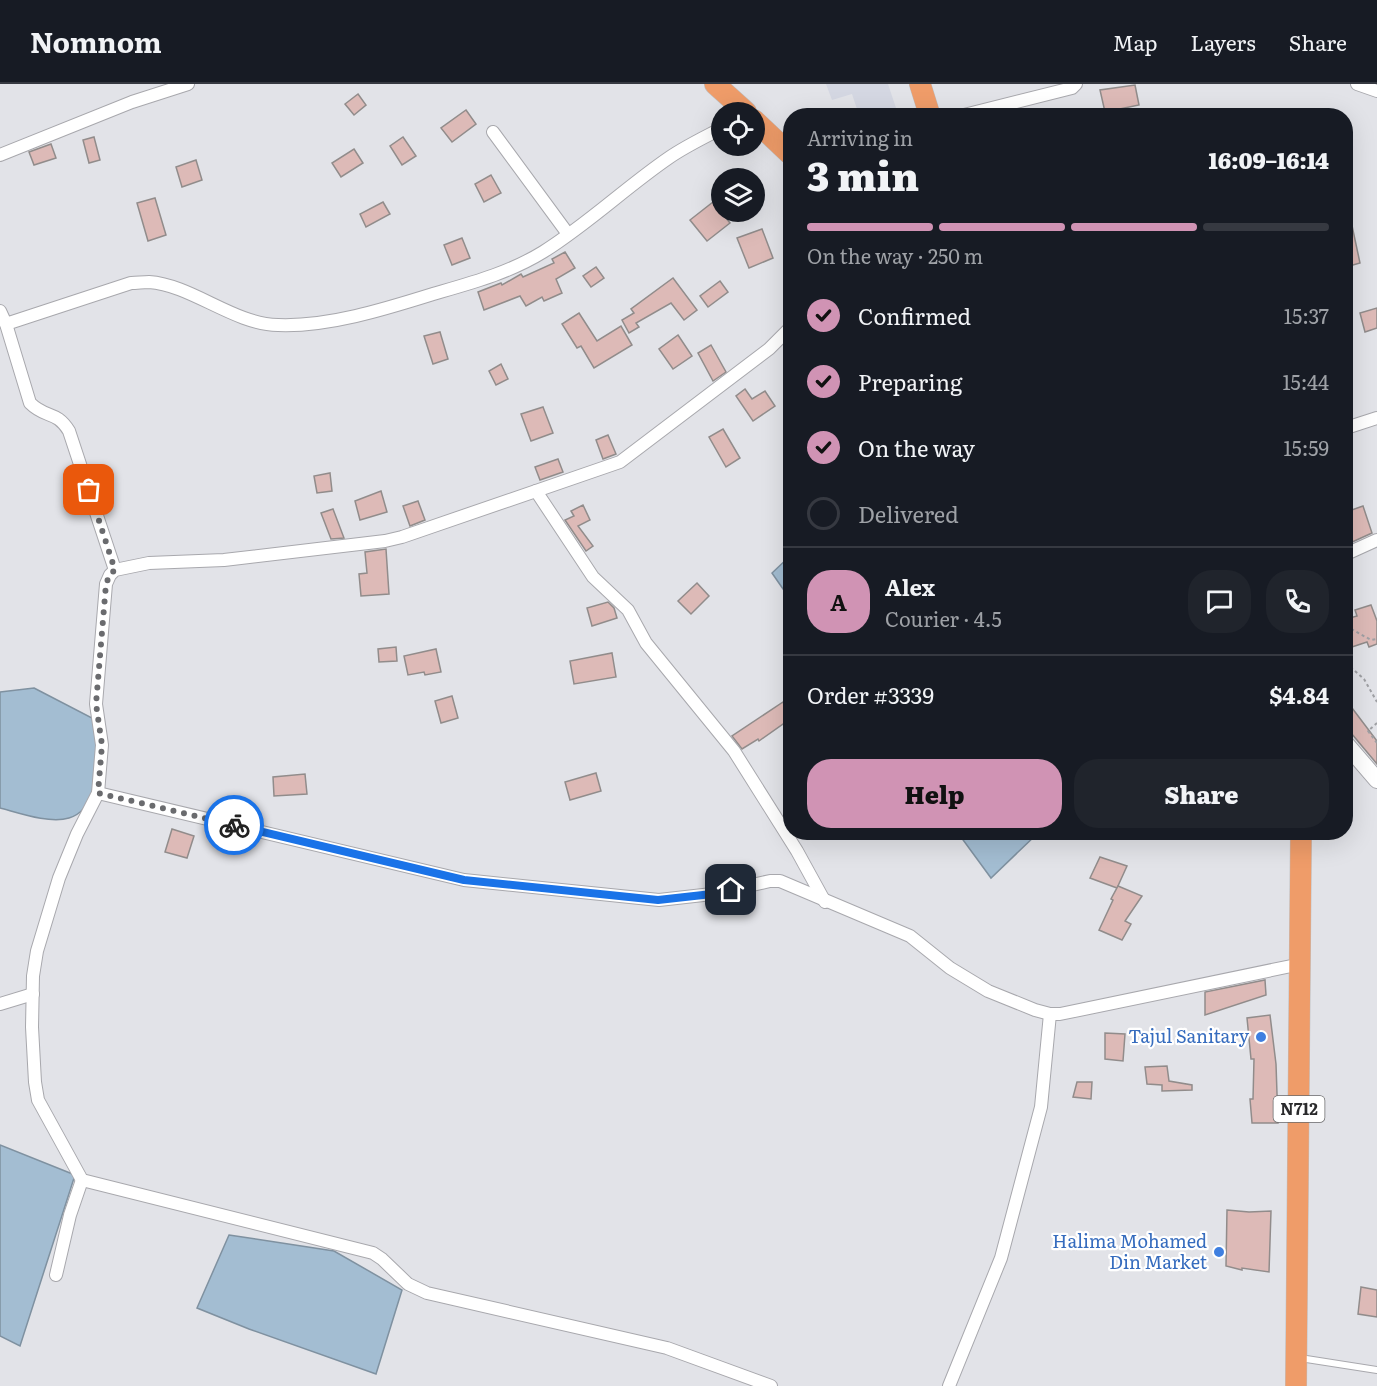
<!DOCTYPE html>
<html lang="en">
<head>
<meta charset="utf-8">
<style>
  :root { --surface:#171b24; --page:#20242c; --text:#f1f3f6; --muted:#9ea1a6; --line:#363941; --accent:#d093b4 }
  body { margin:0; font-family:Literata,serif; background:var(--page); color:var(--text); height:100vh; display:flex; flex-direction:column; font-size:22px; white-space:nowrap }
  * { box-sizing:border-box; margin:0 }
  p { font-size:20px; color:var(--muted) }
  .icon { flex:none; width:33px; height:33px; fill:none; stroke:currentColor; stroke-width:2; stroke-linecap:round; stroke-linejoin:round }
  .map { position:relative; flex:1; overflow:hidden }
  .sheet { position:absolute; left:783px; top:24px; width:570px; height:732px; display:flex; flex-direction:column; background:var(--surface); border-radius:24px; box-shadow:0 6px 24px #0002 }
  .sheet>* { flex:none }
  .controls { position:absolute; left:711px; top:18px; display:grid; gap:12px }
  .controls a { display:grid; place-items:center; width:54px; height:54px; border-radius:50%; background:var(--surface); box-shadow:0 6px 24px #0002; font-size:30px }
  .pin { position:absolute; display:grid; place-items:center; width:51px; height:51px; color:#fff; margin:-26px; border-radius:12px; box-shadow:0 3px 9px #0006 }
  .courier { position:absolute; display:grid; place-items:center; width:60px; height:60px; margin:-30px; border:4px solid #1a73e8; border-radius:50%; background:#fff; color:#222; box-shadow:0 2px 8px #0007 }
  .overview em { font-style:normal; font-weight:800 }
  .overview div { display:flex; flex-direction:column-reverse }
  .overview { display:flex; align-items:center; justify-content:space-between; height:102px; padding:0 24px }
  h1 { font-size:39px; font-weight:800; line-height:45px }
  .bar { display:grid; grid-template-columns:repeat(4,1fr); gap:9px 6px; align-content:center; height:72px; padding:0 24px }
  .bar i { height:8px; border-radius:4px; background:var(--line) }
  .bar .active { background:var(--accent) }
  .bar p { grid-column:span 4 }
  .line { display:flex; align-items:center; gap:15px; padding:0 24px; border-top:2px solid var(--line) }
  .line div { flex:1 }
  .round { display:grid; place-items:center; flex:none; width:63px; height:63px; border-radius:24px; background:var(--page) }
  ol { padding:0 24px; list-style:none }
  li { display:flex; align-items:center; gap:18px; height:66px }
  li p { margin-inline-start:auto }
  li .icon { padding:6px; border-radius:50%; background:var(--accent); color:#111; stroke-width:4 }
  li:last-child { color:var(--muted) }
  li i { width:33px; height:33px; border:3px solid var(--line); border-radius:50% }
  .button { display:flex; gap:12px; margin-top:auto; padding:12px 24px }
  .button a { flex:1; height:69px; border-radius:24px; background:var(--accent); color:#111; font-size:24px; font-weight:800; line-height:69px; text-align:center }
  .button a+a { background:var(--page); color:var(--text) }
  header { display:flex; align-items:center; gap:36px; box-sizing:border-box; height:84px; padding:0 30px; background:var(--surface); border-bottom:2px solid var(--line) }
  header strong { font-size:28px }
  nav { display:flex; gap:33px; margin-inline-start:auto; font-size:21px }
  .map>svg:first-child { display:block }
  .built { fill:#d4d7e2 }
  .water { fill:#a3bdd2; stroke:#7f91a0; stroke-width:1.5 }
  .building { fill:#ddbab7; stroke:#918c8b; stroke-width:1.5 }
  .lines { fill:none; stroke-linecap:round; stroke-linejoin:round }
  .lane-casing { stroke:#a8a8ad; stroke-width:8 }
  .street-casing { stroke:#a8a8ad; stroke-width:14 }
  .secondary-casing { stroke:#a8a8ad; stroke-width:18 }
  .highway-casing { stroke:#bfbfc0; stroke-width:22 }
  .path { stroke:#9fa0a4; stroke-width:2; stroke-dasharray:3 3; stroke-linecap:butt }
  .lane { stroke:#fff; stroke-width:6 }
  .street { stroke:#fff; stroke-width:12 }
  .secondary { stroke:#fff; stroke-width:16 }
  .highway { stroke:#ef9c69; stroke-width:21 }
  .done { stroke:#6a6b6e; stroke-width:6; stroke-dasharray:0 10.8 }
  .route { stroke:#1a73e8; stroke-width:8 }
  .shop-dot { fill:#3f7fe0; stroke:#fff; stroke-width:2 }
  .labels { text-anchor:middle; stroke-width:4.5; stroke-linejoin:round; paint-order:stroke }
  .shield { fill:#fff; stroke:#6a6a6b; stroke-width:1.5 }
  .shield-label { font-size:16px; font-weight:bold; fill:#2a2a2c }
  .shop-label { font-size:18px; fill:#366cbe; stroke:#fff; text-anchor:end }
</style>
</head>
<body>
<header>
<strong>Nomnom</strong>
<nav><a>Map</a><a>Layers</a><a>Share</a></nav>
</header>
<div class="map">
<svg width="1377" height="1302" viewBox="0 0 1377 1302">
  <rect width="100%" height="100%" fill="#e2e3e8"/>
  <path class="built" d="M 826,0 L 888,0 L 896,24 L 874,31 L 859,31 L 852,10 L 832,16 Z"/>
  <g class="water">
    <path d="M 790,472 L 790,515 L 772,489 Z"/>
    <path d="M 34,604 L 92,634 C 95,642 100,652 100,661 C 101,684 96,726 69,734 C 50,740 19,729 0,724 L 0,608 Z"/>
    <path d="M 958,749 L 1038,749 L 991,794 Z"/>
    <path d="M 0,1061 L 75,1091 L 20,1262 L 0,1252 Z"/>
    <path d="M 229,1151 L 334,1167 L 402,1206 L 376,1290 L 249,1245 L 197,1224 Z"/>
  </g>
  <g class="building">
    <path d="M 1135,1 L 1139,21 L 1105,28 L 1100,6 Z"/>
    <path d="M 358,10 L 366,21 L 354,31 L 345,20 Z"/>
    <path d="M 466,26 L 476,40 L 452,58 L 441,44 Z"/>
    <path d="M 94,53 L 100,76 L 89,79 L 83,56 Z"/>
    <path d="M 403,53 L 416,72 L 402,81 L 390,62 Z"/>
    <path d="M 51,60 L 56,74 L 34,81 L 29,68 Z"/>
    <path d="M 354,65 L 363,79 L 341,93 L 332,79 Z"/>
    <path d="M 196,76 L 202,96 L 182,103 L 176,83 Z"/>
    <path d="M 491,91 L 501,109 L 484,118 L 475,100 Z"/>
    <path d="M 155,114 L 166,151 L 148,157 L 137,119 Z"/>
    <path d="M 383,118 L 390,130 L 366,143 L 360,130 Z"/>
    <path d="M 713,118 L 730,139 L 707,157 L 690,136 Z"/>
    <path d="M 1351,137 L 1360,179 L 1346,183 L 1346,138 Z"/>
    <path d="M 762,145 L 773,174 L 749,184 L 737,154 Z"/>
    <path d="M 462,154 L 470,174 L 452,181 L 444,161 Z"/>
    <path d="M 565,168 L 575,184 L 556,195 L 562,209 L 544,217 L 542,213 L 526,222 L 520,212 L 484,226 L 478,208 L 501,199 L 502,201 L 521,190 L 523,193 L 554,179 L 552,175 Z"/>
    <path d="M 596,183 L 604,194 L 591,203 L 583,192 Z"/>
    <path d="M 673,194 L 697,226 L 684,236 L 671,219 L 636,239 L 639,243 L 629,249 L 622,236 L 634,229 L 631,225 Z"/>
    <path d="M 720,197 L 728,208 L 708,223 L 700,212 Z"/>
    <path d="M 1377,224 L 1377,244 L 1365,248 L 1360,229 Z"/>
    <path d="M 579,229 L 597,257 L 621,242 L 632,261 L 594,284 L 581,262 L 577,264 L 562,240 Z"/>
    <path d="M 440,248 L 448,275 L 433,280 L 424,252 Z"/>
    <path d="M 678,251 L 692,272 L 673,285 L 659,265 Z"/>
    <path d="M 711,261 L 726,288 L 713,297 L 698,269 Z"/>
    <path d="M 501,280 L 508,295 L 496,301 L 489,287 Z"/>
    <path d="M 745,305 L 752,315 L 765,307 L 775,322 L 753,337 L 736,312 Z"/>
    <path d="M 543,323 L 553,349 L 531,357 L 521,330 Z"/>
    <path d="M 723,345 L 740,374 L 726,383 L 709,353 Z"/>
    <path d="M 608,351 L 616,370 L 603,375 L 596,356 Z"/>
    <path d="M 558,375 L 563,388 L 540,396 L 535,383 Z"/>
    <path d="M 330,389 L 332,407 L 317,409 L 314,392 Z"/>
    <path d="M 381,407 L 387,428 L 360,436 L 355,417 Z"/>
    <path d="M 418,417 L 425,436 L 410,442 L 403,422 Z"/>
    <path d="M 583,421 L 590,436 L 578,442 L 593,462 L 586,467 L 565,436 L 574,432 L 571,427 Z"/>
    <path d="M 1363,422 L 1372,449 L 1350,459 L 1346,448 L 1346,428 Z"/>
    <path d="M 333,425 L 344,454 L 331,455 L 321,429 Z"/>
    <path d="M 386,465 L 389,510 L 361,512 L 359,490 L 367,489 L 365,468 Z"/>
    <path d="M 697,499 L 709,512 L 691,530 L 678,517 Z"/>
    <path d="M 608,518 L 614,524 L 617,534 L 592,542 L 587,524 Z"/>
    <path d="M 1371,521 L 1377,537 L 1377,560 L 1369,563 L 1367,558 L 1346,565 L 1346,535 L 1357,532 L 1355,526 Z"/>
    <path d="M 396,563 L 397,577 L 379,578 L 378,565 Z"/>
    <path d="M 436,565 L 441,588 L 425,591 L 424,588 L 408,591 L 404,572 Z"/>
    <path d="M 612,569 L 616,593 L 574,600 L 570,577 Z"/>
    <path d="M 452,612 L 458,634 L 441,639 L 435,617 Z"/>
    <path d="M 1346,616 L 1377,657 L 1377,680 L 1346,643 Z"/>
    <path d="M 783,618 L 790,630 L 790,635 L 759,657 L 758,655 L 742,665 L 732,652 Z"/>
    <path d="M 596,689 L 601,707 L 570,716 L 565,698 Z"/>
    <path d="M 305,690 L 307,710 L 274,712 L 273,693 Z"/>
    <path d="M 172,745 L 194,752 L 187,774 L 165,768 Z"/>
    <path d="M 1100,773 L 1127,782 L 1117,804 L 1090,794 Z"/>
    <path d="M 1118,802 L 1142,812 L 1125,837 L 1131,840 L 1122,856 L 1099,846 L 1113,816 L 1111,815 Z"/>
    <path d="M 1265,896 L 1266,911 L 1205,931 L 1205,908 Z"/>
    <path d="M 1270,931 L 1276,980 L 1278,1039 L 1252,1039 L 1250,1015 L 1253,1015 L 1254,975 L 1251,975 L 1247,934 Z"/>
    <path d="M 1105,949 L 1125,950 L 1123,977 L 1105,975 Z"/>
    <path d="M 1167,982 L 1169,997 L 1192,1001 L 1192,1006 L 1162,1007 L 1162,1001 L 1147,1000 L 1145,983 Z"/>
    <path d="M 1077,998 L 1092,998 L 1091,1015 L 1073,1013 Z"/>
    <path d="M 1227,1126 L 1249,1128 L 1271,1127 L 1269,1188 L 1242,1184 L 1242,1186 L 1226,1182 Z"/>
    <path d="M 1361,1203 L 1377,1206 L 1377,1233 L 1358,1230 Z"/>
  </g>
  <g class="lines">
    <g class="lane-casing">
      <path id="lane" d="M 1300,1274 L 1377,1286"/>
    </g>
    <g class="street-casing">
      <g id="street">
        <path d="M 1357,0 L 1377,7"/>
        <path d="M 960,32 L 1072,4 L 1076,0"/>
        <path d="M 493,48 L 568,150"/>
        <path d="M 0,71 L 132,18 L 188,0"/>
        <path d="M 0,227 L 6,240 L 30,319 C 46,335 56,326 69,347 L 115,486"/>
        <path d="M 6,240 L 131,199 C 137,199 143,198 149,198 C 192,201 233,240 278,241 C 328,243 385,225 433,210 C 471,199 509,189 543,168 C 588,140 626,103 670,73 C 686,62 705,53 722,44"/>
        <path d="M 1346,344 L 1377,334"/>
        <path d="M 536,407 L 593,493 L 628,526 L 646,559 L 734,667 L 797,767 L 825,818"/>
        <path d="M 1346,470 L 1377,456"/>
        <path d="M 98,709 L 464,796 L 659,816 L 712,810 L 770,797 L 780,797 L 910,852 L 950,884 L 988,907 L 1035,926 L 1050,930"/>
        <path d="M 0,920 L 33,910"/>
        <path d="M 56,1191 L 70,1131 L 82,1096"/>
        <path d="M 771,1302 L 667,1264 L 427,1209 L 408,1200 L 382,1175 L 373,1169 L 82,1096 L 38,1016 L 35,998 L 32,943 L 33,892 L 37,867 L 59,794 L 77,750 L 98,709 L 102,661 L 96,620 L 106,500 L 110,491 L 115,486 L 149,479 L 224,476 L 385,457 L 402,453 L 620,378 L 769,265 L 790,244"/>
        <path d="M 949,1302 L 1001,1174 L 1041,1023 L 1050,930 L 1060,930 L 1301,880"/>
      </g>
    </g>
    <g class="secondary-casing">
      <path id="secondary" d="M 1346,660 L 1377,696"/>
    </g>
    <g class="highway-casing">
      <g id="highway">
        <path d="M 715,0 L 746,28"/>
        <path d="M 920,0 L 930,32"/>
        <path d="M 754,36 L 790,70"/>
        <path d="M 1296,1302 L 1301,748"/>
      </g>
    </g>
    <g class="path">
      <path d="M 1346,542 L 1371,556 L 1377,555"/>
      <path d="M 1346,579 L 1364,595 L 1377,618"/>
      <path d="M 1377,639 L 1368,647 L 1377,659"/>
    </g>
    <use href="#lane" class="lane"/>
    <use href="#street" class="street"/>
    <use href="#secondary" class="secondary"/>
    <use href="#highway" class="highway"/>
  </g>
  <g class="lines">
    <path class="done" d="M 89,406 L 115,486 L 110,490 L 106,500 L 96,620 L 102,661 L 98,709 L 234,741"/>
    <path class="route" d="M 234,741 L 464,796 L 658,816 L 712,810 L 731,806"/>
  </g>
  <g class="shop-dot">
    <circle cx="1261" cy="953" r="6"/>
    <circle cx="1219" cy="1168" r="6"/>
  </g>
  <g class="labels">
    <rect class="shield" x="1273.5" y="1012" width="51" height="26" rx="4.5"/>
    <g class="shield-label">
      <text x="1299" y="1031">N712</text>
    </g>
    <g class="shop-label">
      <text x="1249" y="959">Tajul Sanitary</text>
      <text x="1207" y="1164">Halima Mohamed<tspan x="1207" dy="21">Din Market</tspan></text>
    </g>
  </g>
</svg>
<div class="controls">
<a><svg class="icon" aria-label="locate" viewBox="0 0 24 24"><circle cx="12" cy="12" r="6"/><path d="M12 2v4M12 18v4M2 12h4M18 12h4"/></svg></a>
<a><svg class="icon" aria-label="layers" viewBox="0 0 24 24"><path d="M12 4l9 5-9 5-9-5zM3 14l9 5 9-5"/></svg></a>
</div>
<div class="pin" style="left:89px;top:406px;background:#ea580c"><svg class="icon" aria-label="bag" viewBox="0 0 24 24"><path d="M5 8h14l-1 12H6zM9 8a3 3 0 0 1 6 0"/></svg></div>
<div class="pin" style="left:731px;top:806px;background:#1f2937"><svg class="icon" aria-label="home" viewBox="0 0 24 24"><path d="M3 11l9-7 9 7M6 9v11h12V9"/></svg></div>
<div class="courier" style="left:234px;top:741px"><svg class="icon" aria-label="bike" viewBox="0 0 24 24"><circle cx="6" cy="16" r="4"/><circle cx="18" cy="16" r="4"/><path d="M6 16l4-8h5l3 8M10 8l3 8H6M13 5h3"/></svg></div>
<section class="sheet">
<div class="overview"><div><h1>3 min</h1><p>Arriving in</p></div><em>16:09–16:14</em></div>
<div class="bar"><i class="active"></i><i class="active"></i><i class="active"></i><i></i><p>On the way · 250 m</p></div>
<ol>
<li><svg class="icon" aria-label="check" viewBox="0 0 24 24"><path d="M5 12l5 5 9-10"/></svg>Confirmed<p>15:37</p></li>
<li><svg class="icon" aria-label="check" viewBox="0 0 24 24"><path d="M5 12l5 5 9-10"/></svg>Preparing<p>15:44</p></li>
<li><svg class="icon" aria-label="check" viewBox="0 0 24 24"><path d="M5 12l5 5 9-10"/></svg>On the way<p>15:59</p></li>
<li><i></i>Delivered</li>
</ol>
<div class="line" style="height:108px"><b class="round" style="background:var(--accent);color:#111">A</b><div><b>Alex</b><p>Courier · 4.5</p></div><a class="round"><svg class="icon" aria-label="chat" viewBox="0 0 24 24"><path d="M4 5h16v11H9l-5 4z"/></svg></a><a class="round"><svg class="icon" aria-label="phone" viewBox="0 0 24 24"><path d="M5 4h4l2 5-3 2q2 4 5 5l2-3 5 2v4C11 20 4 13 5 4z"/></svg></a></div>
<div class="line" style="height:78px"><div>Order #3339</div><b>$4.84</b></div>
<div class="button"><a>Help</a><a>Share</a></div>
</section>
</div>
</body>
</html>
